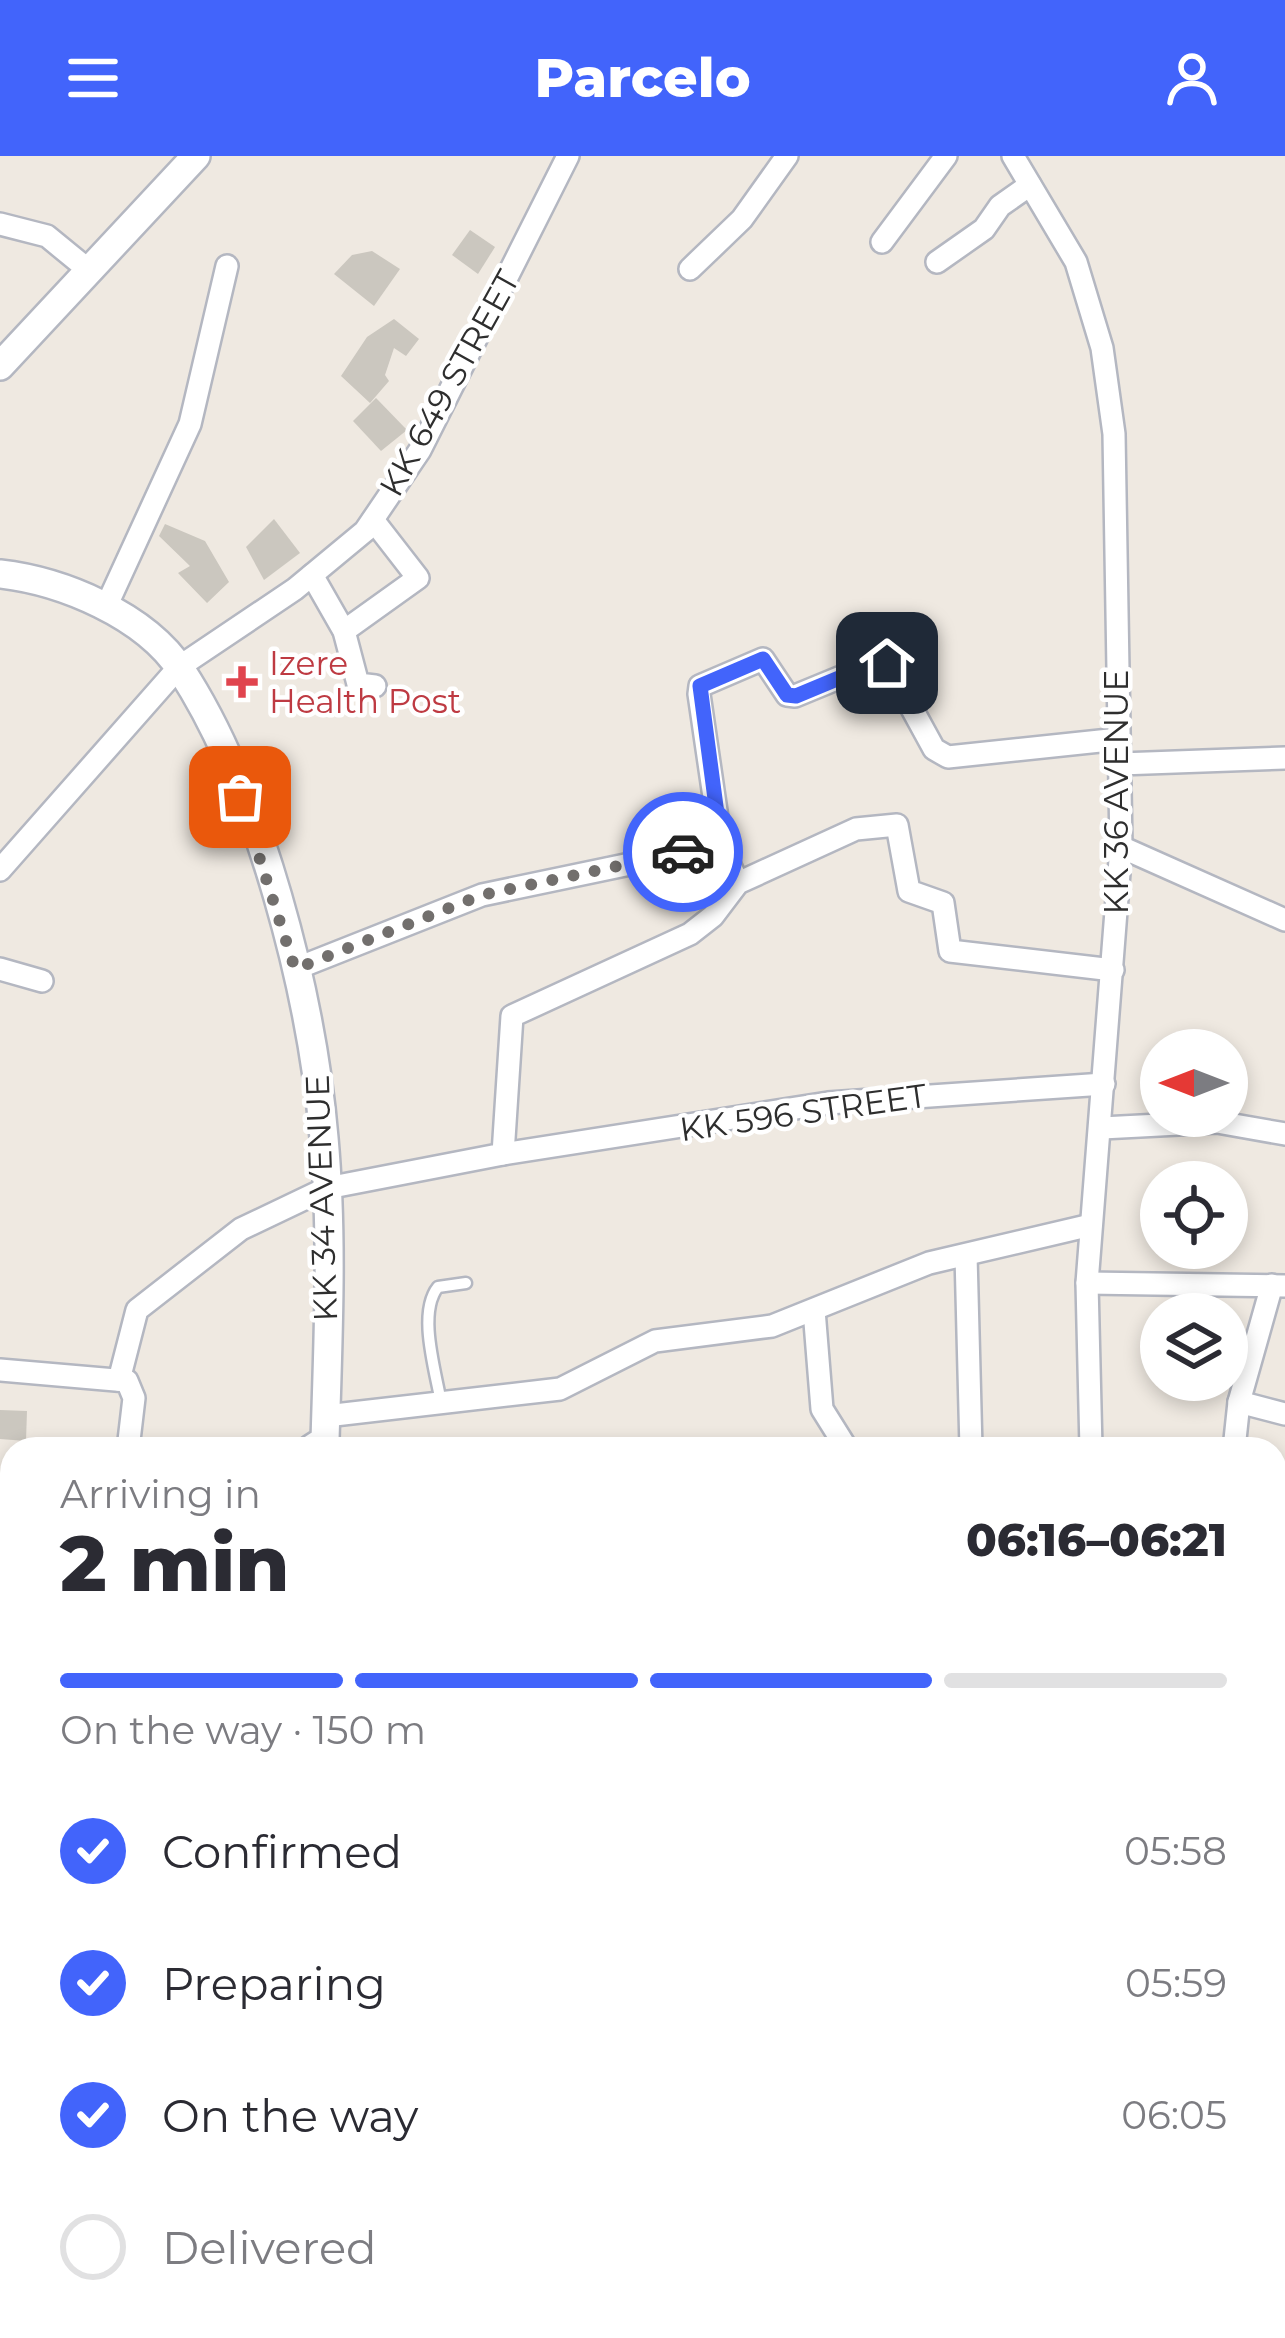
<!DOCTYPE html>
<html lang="en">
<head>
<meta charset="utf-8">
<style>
  :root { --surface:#fff; --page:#f7f7f7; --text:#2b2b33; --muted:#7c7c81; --line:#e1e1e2; --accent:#4264fb }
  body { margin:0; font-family:Montserrat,sans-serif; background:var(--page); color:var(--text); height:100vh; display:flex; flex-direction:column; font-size:45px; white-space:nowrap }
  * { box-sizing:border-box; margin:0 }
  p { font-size:39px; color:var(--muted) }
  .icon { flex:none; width:66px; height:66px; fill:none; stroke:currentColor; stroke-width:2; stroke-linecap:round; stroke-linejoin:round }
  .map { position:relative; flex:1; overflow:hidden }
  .drawer { position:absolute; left:0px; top:1281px; width:1287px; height:903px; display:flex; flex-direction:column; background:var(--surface); border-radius:36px 36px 0 0; box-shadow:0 6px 18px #0003 }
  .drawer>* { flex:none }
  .needle { width:78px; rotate:270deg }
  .controls { position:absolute; left:1140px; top:873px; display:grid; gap:24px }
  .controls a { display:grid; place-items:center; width:108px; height:108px; border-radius:50%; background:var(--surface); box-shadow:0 6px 18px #0003; font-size:60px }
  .pin { position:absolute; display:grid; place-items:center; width:102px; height:102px; color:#fff; margin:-51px; border-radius:24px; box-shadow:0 6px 18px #0006 }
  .courier { position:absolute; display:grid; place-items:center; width:120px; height:120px; margin:-60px; border:9px solid #4264fb; border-radius:50%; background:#fff; color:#222; box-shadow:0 3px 15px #0007 }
  .summary em { font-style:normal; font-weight:800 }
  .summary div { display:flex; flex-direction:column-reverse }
  .summary { display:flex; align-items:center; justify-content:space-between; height:204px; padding:0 60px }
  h1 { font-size:78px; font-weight:800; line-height:90px }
  .bar { display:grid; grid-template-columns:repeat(4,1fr); gap:18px 12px; align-content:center; height:144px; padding:0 60px }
  .bar i { height:15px; border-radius:9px; background:var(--line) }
  .bar .selected { background:var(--accent) }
  .bar p { grid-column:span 4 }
  ol { padding:0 60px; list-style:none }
  li { display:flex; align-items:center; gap:36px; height:132px }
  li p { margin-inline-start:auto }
  li .icon { padding:12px; border-radius:50%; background:var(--accent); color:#fff; stroke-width:4 }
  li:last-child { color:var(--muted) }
  li i { width:66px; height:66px; border:6px solid var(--line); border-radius:50% }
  header { display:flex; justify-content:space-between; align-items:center; height:156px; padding:0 60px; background:var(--accent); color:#fff; font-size:54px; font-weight:800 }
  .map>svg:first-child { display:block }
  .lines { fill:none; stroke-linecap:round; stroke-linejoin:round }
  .stream { stroke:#75cff0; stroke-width:6 }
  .building { fill:#cbc7bf }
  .service-casing { stroke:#b4b7c1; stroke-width:15 }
  .minor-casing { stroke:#b4b7c1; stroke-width:26 }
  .secondary-casing { stroke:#b4b7c1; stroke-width:32 }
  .service { stroke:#fff; stroke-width:10 }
  .minor { stroke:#fff; stroke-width:21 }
  .secondary { stroke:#fff; stroke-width:27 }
  .done { stroke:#726f6d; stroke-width:12; stroke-dasharray:0 21.6 }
  .route { stroke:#4264fb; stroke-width:15 }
  .health-dot { fill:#e0444e; stroke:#fff; stroke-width:4.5 }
  .labels { text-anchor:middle; stroke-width:9; stroke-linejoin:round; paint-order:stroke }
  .street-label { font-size:33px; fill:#2e2e2e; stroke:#fff }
  .health-label { font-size:33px; fill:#be3a42; stroke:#fff; text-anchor:start }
</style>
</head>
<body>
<header><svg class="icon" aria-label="menu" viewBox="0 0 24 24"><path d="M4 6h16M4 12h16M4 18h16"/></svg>Parcelo<svg class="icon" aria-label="person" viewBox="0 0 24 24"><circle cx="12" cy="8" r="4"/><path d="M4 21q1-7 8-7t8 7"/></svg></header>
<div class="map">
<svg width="1285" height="2182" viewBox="0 0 1285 2182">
  <rect width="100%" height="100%" fill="#efe9e1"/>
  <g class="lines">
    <path class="stream" d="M 558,2172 L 582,2182"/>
  </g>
  <g class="building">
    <path d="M 470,74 L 495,91 L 478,118 L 452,99 Z"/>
    <path d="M 372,95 L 400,113 L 374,150 L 334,118 L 352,99 Z"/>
    <path d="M 394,163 L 419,183 L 406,200 L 394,192 L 385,219 L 389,225 L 370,247 L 341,220 L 367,181 Z"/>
    <path d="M 376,242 L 407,274 L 381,295 L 353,265 Z"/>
    <path d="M 274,363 L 300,397 L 264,424 L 246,391 Z"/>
    <path d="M 165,368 L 205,385 L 229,426 L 207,447 L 178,417 L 190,410 L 159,380 Z"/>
    <path d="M 0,1254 L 27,1255 L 26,1285 L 0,1283 Z"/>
  </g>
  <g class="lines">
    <g class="service-casing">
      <path id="service" d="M 441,1247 C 436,1216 417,1157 438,1131 L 466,1127"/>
    </g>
    <g class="minor-casing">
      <g id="minor">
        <path d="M 1013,0 L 1076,106 L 1102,192 L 1114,278 L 1121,691 L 1087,1127 L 1091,1293"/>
        <path d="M 0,68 L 47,80 L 86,112"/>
        <path d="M 882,86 L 946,0"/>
        <path d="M 937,106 L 984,73 L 1000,50 L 1030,29"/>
        <path d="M 690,113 L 742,63 L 787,0"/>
        <path d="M 312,419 L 344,475 L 358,528 L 375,530"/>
        <path d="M 105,453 L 190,268 L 227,110"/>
        <path d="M 344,475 L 418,422 L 373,364"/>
        <path d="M 1120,608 L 1285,602"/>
        <path d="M 1121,691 L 1285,764"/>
        <path d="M 0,714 L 179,511 L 295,433 L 365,375 L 420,294 L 568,0"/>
        <path d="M 738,727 L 721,689 L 699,538 L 700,530 L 763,503 L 787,539 L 795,540 L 880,505 L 887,507 L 934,593 L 948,601 L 1119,583"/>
        <path d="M 0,813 L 42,825"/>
        <path d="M 295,813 L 482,739 L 721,689"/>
        <path d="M 1102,972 L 1217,966 L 1285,978"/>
        <path d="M 503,998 L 828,947 L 1104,928"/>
        <path d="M 966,1099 L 971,1293"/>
        <path d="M 1087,1127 L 1285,1130"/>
        <path d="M 814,1154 L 822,1253 L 847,1293"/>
        <path d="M 0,1214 L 127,1225 L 134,1242 L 128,1293"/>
        <path d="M 119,1224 L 137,1154 L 241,1073 L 327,1032 L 503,998 L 512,860 L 690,778 L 713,760 L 738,727 L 856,673 L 897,669 L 909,735 L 943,747 L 950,795 L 1113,814"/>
        <path d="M 1239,1246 L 1285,1258"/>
        <path d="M 326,1260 L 560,1233 L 655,1185 L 772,1170 L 929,1107 L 1091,1069"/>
        <path d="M 1234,1293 L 1239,1246 L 1272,1129"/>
        <path d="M 1275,1765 L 1285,1780"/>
        <path d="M 0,1898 L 12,1905"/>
        <path d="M 1275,1991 L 1285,1988"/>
        <path d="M 0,2102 L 12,2105"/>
        <path d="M 159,2172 L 172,2182"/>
        <path d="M 920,2172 L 920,2182"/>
        <path d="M 615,2182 L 617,2172"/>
        <path d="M 751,2182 L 754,2172"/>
        <path d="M 1043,2182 L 1050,2172"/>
      </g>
    </g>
    <g class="secondary-casing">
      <g id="secondary">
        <path d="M 0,210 L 196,0"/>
        <path d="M 0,418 C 62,425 145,459 181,514 C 260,635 312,840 324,982 C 333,1082 328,1184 325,1284 L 311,1293"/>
        <path d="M 0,1511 L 12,1502"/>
      </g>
    </g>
    <use href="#service" class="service"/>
    <use href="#minor" class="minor"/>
    <use href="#secondary" class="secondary"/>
  </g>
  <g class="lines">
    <path class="done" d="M 240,641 L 295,813 L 482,739 L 683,696"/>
    <path class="route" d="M 683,696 L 721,688 L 700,530 L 763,503 L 787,539 L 796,540 L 880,505 L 887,507"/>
  </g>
  <path class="health-dot" d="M236 508h12v12h12v12h-12v12h-12v-12h-12v-12h12z"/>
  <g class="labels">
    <g class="street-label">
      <text transform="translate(449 227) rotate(-61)" y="12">KK 649 STREET</text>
      <text transform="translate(1116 636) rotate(-90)" y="12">KK 36 AVENUE</text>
      <text transform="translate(803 956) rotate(-8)" y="12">KK 596 STREET</text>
      <text transform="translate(321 1042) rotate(-92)" y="12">KK 34 AVENUE</text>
    </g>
    <g class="health-label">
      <text x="269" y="519">Izere<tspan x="269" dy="38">Health Post</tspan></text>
    </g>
  </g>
</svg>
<div class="controls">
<a><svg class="needle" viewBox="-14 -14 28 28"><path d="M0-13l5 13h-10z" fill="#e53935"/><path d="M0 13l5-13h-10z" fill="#7c7c81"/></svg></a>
<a><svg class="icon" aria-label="locate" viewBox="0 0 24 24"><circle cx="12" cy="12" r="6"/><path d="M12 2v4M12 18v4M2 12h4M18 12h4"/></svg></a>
<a><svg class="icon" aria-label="layers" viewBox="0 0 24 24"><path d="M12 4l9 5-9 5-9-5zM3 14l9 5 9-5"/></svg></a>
</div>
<div class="pin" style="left:240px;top:641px;background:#ea580c"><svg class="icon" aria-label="bag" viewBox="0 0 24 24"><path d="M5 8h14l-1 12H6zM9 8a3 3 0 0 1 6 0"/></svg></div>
<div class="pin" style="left:887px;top:507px;background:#1f2937"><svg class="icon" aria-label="home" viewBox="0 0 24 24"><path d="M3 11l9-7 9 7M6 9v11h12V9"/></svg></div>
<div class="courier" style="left:683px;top:696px"><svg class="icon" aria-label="car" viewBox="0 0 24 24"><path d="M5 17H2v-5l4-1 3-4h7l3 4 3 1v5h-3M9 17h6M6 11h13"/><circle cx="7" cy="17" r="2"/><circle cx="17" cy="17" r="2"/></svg></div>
<section class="drawer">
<div class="summary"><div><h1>2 min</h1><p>Arriving in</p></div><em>06:16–06:21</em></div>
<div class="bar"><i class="selected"></i><i class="selected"></i><i class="selected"></i><i></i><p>On the way · 150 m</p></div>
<ol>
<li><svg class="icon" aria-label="check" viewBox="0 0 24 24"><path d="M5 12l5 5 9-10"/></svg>Confirmed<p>05:58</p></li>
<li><svg class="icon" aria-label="check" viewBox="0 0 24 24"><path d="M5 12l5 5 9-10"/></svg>Preparing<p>05:59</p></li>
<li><svg class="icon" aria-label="check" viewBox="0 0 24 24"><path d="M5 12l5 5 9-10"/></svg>On the way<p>06:05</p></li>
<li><i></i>Delivered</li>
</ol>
</section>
</div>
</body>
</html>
